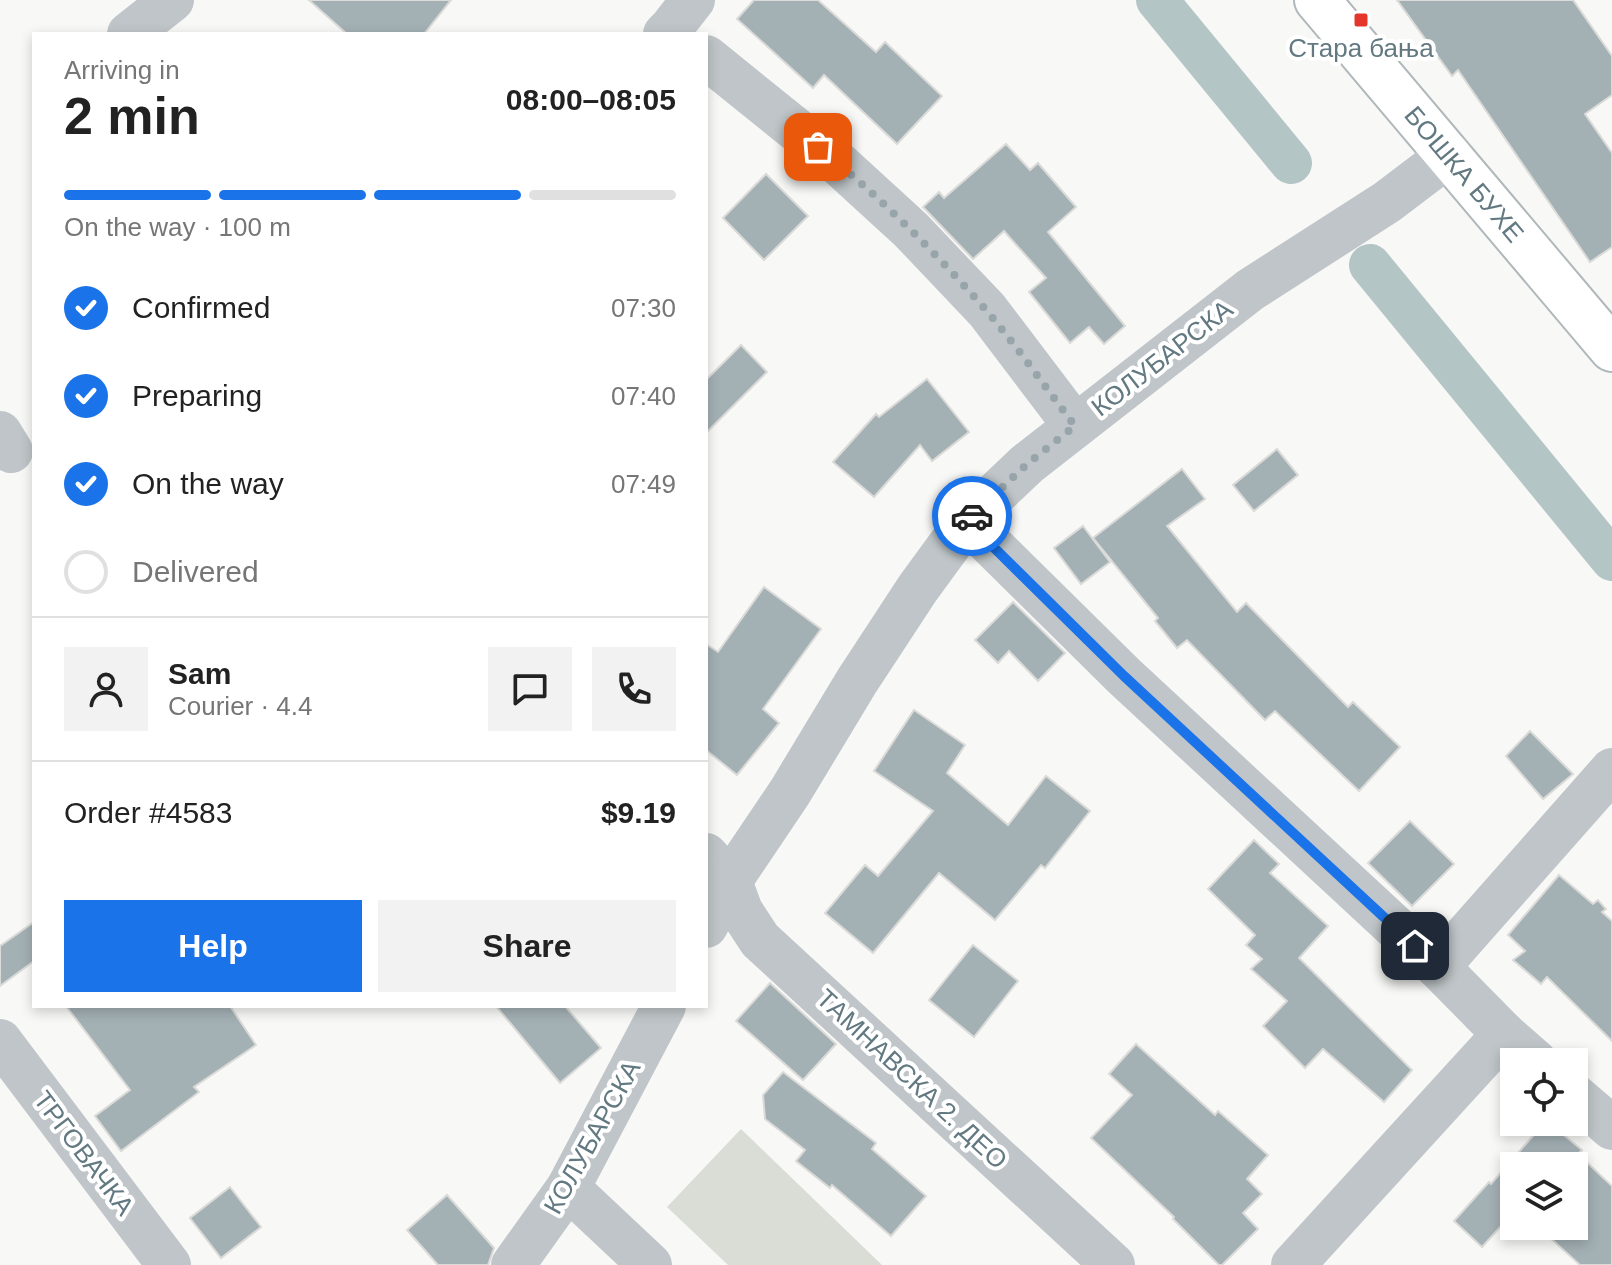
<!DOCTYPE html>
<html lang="en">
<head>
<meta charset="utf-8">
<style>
  :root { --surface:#fff; --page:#f2f2f2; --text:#222; --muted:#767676; --line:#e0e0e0; --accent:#1a73e8 }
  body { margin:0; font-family:Arial,sans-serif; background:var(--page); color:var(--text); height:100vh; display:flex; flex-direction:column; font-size:30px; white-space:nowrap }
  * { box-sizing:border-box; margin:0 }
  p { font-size:26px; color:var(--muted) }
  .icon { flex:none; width:44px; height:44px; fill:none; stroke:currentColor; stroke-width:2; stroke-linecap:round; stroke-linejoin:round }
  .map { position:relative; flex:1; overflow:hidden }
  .details { position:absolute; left:32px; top:32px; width:676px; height:976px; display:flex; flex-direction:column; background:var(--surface); border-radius:0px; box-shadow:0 4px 12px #0003 }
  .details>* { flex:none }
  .fabs { position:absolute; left:1500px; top:1048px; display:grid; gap:16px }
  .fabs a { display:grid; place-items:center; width:88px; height:88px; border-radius:0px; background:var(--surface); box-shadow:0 4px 12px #0003; font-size:40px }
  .pin { position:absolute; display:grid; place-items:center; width:68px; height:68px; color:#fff; margin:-34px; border-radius:16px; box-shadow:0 4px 12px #0006 }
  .courier { position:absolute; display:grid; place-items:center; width:80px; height:80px; margin:-40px; border:6px solid #1a73e8; border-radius:50%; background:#fff; color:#222; box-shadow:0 2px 10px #0007 }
  .headline em { font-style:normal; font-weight:600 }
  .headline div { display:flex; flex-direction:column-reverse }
  .headline { display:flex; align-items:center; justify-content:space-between; height:136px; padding:0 32px }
  h1 { font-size:52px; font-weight:600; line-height:60px }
  .bar { display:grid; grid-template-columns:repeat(4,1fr); gap:12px 8px; align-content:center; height:96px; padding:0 32px }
  .bar i { height:10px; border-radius:6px; background:var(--line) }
  .bar .current { background:var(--accent) }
  .bar p { grid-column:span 4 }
  .line { display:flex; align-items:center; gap:20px; padding:0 32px; border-top:2px solid var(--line) }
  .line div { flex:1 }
  .round { display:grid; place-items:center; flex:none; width:84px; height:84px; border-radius:0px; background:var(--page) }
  ol { padding:0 32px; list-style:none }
  li { display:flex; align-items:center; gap:24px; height:88px }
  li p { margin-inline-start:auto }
  li .icon { padding:8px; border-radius:50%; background:var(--accent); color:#fff; stroke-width:4 }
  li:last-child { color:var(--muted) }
  li i { width:44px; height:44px; border:4px solid var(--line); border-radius:50% }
  .action { display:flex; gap:16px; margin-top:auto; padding:16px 32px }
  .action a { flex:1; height:92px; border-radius:0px; background:var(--accent); color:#fff; font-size:32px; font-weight:600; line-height:92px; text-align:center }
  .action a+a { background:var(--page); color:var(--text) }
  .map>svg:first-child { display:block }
  .green { fill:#d9ddd5 }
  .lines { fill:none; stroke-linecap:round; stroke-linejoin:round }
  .canal { stroke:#b4c5c6; stroke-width:42 }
  .building { fill:#a3b0b4; stroke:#dadad8; stroke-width:2 }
  .major-casing { stroke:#b0b8bb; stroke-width:48 }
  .minor { stroke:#bfc5c8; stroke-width:44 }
  .major { stroke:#fff; stroke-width:44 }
  .done { stroke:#97a5aa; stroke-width:8; stroke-dasharray:0 14.4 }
  .route { stroke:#1a73e8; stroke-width:10 }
  .poi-dot { fill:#e4362a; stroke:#fff; stroke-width:3 }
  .labels { text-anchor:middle; stroke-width:8; stroke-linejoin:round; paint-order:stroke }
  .poi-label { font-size:26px; fill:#637981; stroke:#fff }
  .street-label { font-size:26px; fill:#637981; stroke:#fff }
</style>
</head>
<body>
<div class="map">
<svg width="1612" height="1265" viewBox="0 0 1612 1265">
  <rect width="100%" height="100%" fill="#f8f8f6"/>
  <path class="green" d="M 741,1129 L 882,1265 L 728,1265 L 667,1207 Z"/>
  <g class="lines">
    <g class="canal">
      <path d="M 1157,0 L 1291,163"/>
      <path d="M 1370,265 L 1612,560"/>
    </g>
  </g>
  <g class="building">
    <path d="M 309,0 L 451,0 L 424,34 L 347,34 Z"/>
    <path d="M 754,0 L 818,0 L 876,52 L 885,42 L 942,96 L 897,144 L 824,75 L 813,88 L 737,19 Z"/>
    <path d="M 1397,0 L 1573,0 L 1612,56 L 1612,95 L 1585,114 L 1612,153 L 1612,247 L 1590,262 L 1458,70 L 1452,76 Z"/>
    <path d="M 1006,144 L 1030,170 L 1038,163 L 1076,207 L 1048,232 L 1125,326 L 1104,344 L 1089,327 L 1070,343 L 1029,292 L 1046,278 L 1004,231 L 973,259 L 923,207 L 939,192 L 944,198 Z"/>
    <path d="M 766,174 L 808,216 L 764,260 L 723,218 Z"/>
    <path d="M 741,345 L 767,372 L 706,433 L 706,380 Z"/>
    <path d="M 927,379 L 969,432 L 932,461 L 920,445 L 874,497 L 833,462 L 876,414 L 879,417 Z"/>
    <path d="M 1277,449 L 1298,475 L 1254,511 L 1233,485 Z"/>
    <path d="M 1182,469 L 1205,499 L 1167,526 L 1237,612 L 1246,603 L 1348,707 L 1353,702 L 1400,747 L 1359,791 L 1275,711 L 1265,720 L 1187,640 L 1177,648 L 1155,621 L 1158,618 L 1093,538 Z"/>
    <path d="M 1083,526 L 1110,562 L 1081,584 L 1054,548 Z"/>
    <path d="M 764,587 L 821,629 L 763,709 L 779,723 L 737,775 L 706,750 L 706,644 L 718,652 Z"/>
    <path d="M 1013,602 L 1065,653 L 1038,681 L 1009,651 L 998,663 L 975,640 Z"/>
    <path d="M 914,710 L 965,745 L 947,773 L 1008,825 L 1046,776 L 1090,811 L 1045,868 L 1041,865 L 995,920 L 939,873 L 873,953 L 825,913 L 865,865 L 878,876 L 933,811 L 874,771 Z"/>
    <path d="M 1530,731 L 1573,774 L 1543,799 L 1506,756 Z"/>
    <path d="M 1410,821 L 1454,864 L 1412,906 L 1368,863 Z"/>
    <path d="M 1254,840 L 1279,864 L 1270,873 L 1328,926 L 1299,958 L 1412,1070 L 1384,1102 L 1323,1049 L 1305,1068 L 1263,1026 L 1287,1001 L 1251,969 L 1262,959 L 1246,945 L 1255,935 L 1208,889 Z"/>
    <path d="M 1559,875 L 1593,904 L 1598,900 L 1606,909 L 1602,912 L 1612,921 L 1612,1041 L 1547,977 L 1541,984 L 1513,960 L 1525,951 L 1508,935 Z"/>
    <path d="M 34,922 L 34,961 L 0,986 L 0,946 Z"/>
    <path d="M 973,945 L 1018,981 L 974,1037 L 929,1000 Z"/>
    <path d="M 770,983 L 836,1044 L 803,1080 L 736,1021 Z"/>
    <path d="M 66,1006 L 230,1006 L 256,1045 L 194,1087 L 199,1092 L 121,1151 L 95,1116 L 130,1090 Z"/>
    <path d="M 496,1006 L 565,1006 L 601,1048 L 560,1083 Z"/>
    <path d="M 1136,1044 L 1215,1115 L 1218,1111 L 1268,1155 L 1247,1179 L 1262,1194 L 1243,1213 L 1258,1229 L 1222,1265 L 1219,1265 L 1173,1219 L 1174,1217 L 1091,1138 L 1132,1095 L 1109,1074 Z"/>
    <path d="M 783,1072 L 876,1143 L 872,1149 L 926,1196 L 891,1236 L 832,1185 L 830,1188 L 796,1161 L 805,1150 L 765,1119 L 763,1095 Z"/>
    <path d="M 1545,1122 L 1548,1122 L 1582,1150 L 1578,1154 L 1612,1186 L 1612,1265 L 1580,1265 L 1537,1226 L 1574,1226 L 1574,1166 L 1514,1166 L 1514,1212 L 1482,1247 L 1454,1221 L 1489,1182 L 1491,1184 Z"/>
    <path d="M 230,1187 L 261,1227 L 221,1258 L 190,1218 Z"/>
    <path d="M 447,1195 L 494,1248 L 488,1265 L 438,1265 L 407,1230 Z"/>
  </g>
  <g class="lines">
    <g class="major-casing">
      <g id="major">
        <path id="s1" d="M 1317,0 L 1612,349"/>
      </g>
    </g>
    <g class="minor">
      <path d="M 129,34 L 172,0"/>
      <path d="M 665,34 L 671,28 L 693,0"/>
      <path d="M 706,57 L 840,165 L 911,230 L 987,310 L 1075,426"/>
      <path d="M 0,433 L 11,451"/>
      <path d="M 967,521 L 1124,676 L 1438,967 L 1504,1034 L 1536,1062"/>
      <path d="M 706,855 L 730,881 L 741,911 L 760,940 L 1113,1265"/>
      <path d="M 706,926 L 730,881 L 790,792 L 857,681 L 918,588 L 967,521 L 1027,464 L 1250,290 L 1387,202 L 1449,155"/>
      <path d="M 1438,967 L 1612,770"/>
      <path d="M 0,1041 L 169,1265"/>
      <path d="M 1574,1095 L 1612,1128"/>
      <path d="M 568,1188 L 650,1265"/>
      <path d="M 513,1265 L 568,1188 L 664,1006"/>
      <path d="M 1293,1265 L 1504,1034"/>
    </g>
    <use href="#major" class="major"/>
  </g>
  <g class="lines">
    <path class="done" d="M 818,147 C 878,195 934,251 985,309 C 1017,346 1045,387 1075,426 L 1027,464 L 972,516"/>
    <path class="route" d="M 972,516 L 967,521 L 1124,676 L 1415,946"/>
  </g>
  <rect class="poi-dot" x="1353" y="12" width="16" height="16" rx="4"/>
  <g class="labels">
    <g class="poi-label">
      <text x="1361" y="57">Стара бања</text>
    </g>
    <g class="street-label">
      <text dy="9" stroke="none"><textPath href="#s1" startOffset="228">БОШКА БУХЕ</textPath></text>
      <text transform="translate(1162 358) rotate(-38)" y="9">КОЛУБАРСКА</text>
      <text transform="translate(912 1079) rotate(43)" y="9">ТАМНАВСКА 2. ДЕО</text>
      <text transform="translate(592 1137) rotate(-61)" y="9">КОЛУБАРСКА</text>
      <text transform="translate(84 1153) rotate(53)" y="9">ТРГОВАЧКА</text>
    </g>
  </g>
</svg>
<div class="fabs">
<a><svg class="icon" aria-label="locate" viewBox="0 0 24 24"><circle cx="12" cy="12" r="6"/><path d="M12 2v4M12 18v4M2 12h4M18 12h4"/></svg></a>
<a><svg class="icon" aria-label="layers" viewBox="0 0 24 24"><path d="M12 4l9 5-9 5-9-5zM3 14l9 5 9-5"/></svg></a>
</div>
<div class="pin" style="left:818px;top:147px;background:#ea580c"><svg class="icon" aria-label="bag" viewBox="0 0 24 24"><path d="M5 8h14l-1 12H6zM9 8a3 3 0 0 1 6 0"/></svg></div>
<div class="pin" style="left:1415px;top:946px;background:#1f2937"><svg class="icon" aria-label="home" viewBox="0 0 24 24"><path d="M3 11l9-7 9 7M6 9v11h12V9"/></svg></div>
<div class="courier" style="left:972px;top:516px"><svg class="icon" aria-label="car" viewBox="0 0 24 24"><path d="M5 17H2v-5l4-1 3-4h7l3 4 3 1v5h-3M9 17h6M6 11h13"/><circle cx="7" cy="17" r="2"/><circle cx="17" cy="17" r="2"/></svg></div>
<section class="details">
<div class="headline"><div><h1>2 min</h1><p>Arriving in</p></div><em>08:00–08:05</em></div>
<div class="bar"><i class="current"></i><i class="current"></i><i class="current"></i><i></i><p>On the way · 100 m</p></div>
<ol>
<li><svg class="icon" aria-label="check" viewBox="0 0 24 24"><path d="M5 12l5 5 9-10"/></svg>Confirmed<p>07:30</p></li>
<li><svg class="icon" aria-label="check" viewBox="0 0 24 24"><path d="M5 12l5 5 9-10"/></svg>Preparing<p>07:40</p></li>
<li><svg class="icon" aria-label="check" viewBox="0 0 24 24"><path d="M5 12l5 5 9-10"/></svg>On the way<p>07:49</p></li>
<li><i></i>Delivered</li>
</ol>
<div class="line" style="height:144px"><a class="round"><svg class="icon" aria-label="person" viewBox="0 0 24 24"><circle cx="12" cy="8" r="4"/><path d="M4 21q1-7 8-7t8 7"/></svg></a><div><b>Sam</b><p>Courier · 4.4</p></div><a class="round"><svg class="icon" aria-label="chat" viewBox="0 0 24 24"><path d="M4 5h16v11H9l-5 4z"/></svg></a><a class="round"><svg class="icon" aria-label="phone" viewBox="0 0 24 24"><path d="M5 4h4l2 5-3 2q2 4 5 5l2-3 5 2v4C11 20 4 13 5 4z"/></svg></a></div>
<div class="line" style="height:104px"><div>Order #4583</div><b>$9.19</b></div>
<div class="action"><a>Help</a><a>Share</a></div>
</section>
</div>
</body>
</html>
